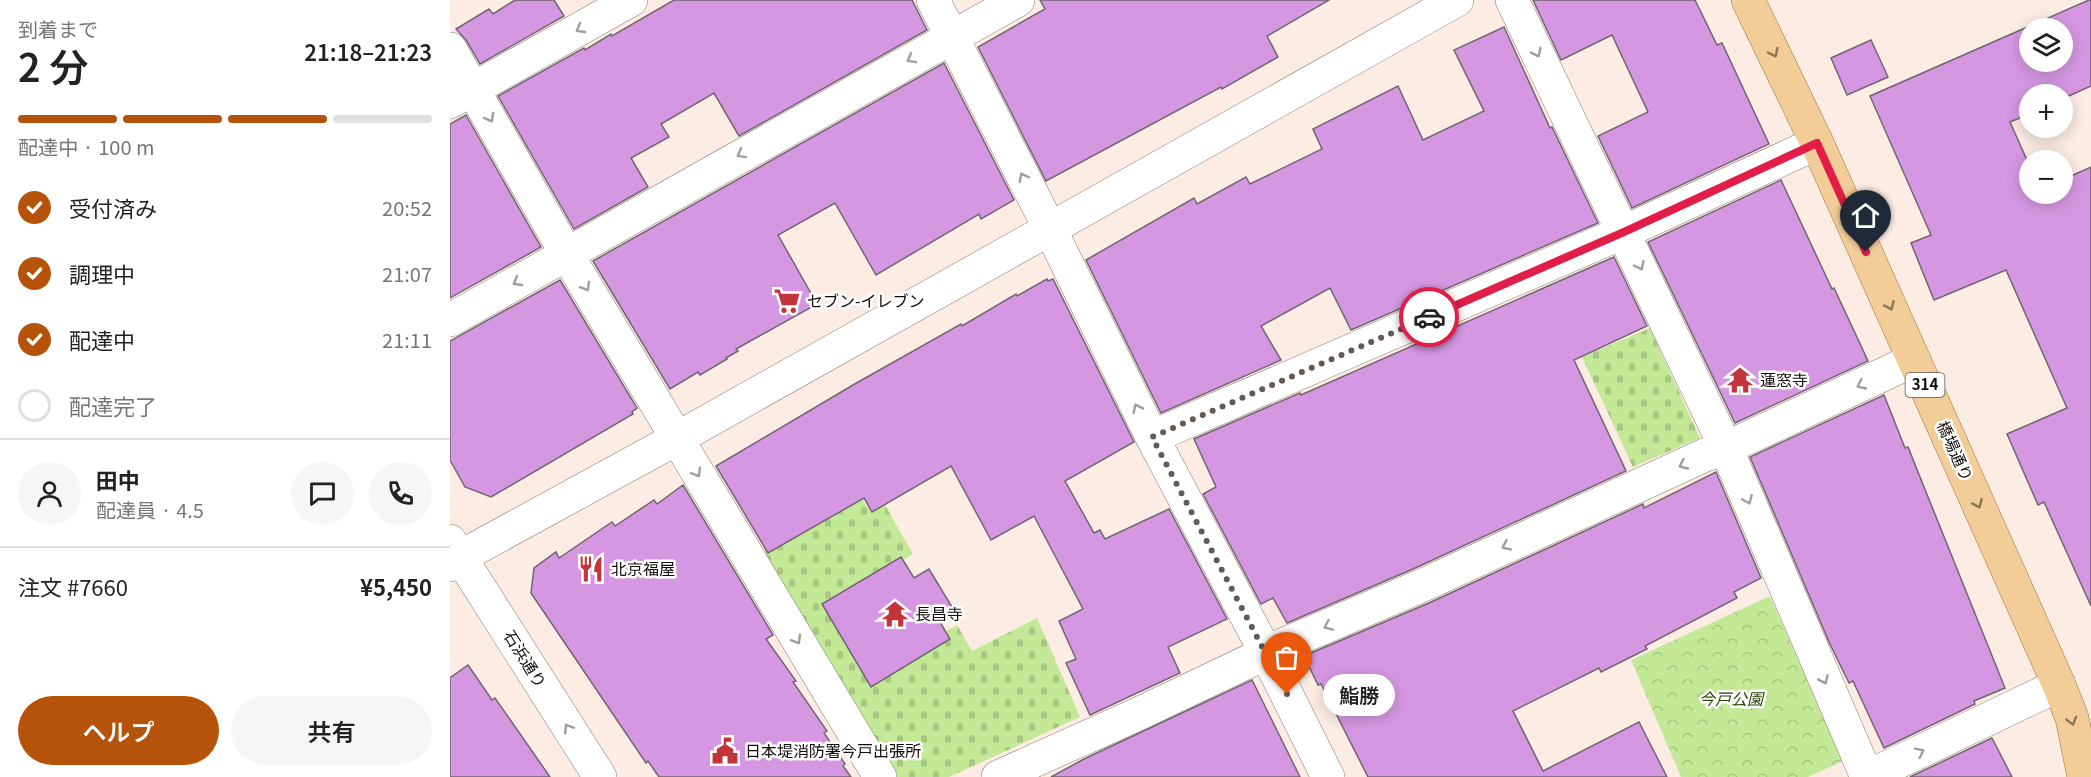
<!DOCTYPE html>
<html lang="ja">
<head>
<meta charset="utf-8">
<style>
  :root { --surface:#fff; --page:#f6f6f6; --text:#222; --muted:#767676; --line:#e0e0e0; --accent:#b45309 }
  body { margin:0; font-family:Georgia,"Noto Sans JP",serif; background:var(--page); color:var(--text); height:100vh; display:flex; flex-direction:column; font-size:22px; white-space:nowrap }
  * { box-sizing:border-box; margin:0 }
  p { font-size:20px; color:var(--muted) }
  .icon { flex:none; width:33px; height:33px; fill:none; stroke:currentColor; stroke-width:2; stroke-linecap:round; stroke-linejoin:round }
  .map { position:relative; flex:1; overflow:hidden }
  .panel { display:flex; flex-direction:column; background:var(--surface); width:450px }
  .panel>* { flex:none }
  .tools { position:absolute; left:1569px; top:18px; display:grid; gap:12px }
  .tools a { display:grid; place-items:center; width:54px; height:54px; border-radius:50%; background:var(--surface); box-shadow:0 3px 15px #0003; font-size:30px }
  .pin { position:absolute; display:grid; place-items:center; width:51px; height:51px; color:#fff; margin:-62px -26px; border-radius:50% 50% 50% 0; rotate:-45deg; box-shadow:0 0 6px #0007 }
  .pin .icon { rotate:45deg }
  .courier { position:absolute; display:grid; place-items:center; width:60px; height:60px; margin:-30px; border:4px solid #e11d48; border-radius:50%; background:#fff; color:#222; box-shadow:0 2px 8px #0007 }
  .bubble { position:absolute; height:42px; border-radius:21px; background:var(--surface); box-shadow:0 3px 15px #0003; font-size:20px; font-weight:600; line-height:42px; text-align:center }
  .headline em { font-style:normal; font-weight:600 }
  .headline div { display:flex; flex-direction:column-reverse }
  .headline { display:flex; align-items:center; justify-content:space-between; height:102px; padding:0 18px }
  h1 { font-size:39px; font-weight:600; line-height:45px }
  .bar { display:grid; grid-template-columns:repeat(4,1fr); gap:9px 6px; align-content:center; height:72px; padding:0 18px }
  .bar i { height:8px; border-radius:4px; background:var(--line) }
  .bar .active { background:var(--accent) }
  .bar p { grid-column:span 4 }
  .line { display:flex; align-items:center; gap:15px; padding:0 18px; border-top:2px solid var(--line) }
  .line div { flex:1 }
  .round { display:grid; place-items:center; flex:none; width:63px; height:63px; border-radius:32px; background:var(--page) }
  ol { padding:0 18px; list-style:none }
  li { display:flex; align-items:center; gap:18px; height:66px }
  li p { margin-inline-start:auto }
  li .icon { padding:6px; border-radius:50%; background:var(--accent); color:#fff; stroke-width:4 }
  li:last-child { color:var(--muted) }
  li i { width:33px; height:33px; border:3px solid var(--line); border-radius:50% }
  .cta { display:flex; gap:12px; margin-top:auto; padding:12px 18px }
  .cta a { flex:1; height:69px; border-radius:36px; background:var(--accent); color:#fff; font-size:24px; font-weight:600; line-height:69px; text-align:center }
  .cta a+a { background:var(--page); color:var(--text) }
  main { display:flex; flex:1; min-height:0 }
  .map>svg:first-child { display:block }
  .cemetery { fill:url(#cemetery-stones) }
  .park { fill:url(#park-crowns) }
  .building { fill:#d697e2; stroke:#706671; stroke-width:1.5; fill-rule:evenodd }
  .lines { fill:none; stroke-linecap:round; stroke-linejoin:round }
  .minor-casing { stroke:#8a7c74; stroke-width:34 }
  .tertiary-casing { stroke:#8a7c74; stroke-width:34 }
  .primary-casing { stroke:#9d733a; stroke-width:34 }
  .minor { stroke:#fff; stroke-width:33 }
  .tertiary { stroke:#fff; stroke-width:33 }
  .primary { stroke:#f2cd98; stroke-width:33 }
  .oneway { stroke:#a09e9d }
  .oneway2 { stroke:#8d7658 }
  .done { stroke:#635a55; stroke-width:6; stroke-dasharray:0 10.8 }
  .route { stroke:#e11d48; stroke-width:8 }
  .labels { text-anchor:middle; stroke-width:5; stroke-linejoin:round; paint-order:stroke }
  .shield { fill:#fff; stroke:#585553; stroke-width:1.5 }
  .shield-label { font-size:15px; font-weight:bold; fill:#110c09 }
  .poi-label { font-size:16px; fill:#110c09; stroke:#fff; text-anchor:start }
  .street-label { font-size:16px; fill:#110c09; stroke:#fff }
  .park-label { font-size:16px; font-style:italic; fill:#2b4200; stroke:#fff }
</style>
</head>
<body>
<main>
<section class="panel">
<div class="headline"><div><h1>2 分</h1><p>到着まで</p></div><em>21:18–21:23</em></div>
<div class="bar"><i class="active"></i><i class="active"></i><i class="active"></i><i></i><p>配達中 · 100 m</p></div>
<ol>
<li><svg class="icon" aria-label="check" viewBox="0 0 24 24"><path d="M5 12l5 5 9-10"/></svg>受付済み<p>20:52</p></li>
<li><svg class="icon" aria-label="check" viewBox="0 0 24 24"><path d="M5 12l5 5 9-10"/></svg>調理中<p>21:07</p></li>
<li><svg class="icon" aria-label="check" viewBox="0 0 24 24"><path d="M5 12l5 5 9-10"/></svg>配達中<p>21:11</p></li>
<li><i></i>配達完了</li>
</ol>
<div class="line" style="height:108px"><a class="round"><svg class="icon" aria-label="person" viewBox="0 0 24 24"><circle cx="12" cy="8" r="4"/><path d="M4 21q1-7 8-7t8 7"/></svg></a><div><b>田中</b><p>配達員 · 4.5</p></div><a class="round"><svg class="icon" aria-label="chat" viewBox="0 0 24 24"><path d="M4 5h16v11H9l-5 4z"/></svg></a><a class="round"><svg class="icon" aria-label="phone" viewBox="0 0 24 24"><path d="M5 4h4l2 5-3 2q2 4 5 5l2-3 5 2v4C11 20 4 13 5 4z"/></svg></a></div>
<div class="line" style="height:78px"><div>注文 #7660</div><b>¥5,450</b></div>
<div class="cta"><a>ヘルプ</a><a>共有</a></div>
</section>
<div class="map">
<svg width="1641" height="777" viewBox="0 0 1641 777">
  <defs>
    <pattern id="cemetery-stones" width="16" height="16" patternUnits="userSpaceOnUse" patternTransform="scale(1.5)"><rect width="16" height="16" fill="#c3e997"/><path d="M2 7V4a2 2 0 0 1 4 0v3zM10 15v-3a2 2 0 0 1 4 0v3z" fill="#a6c781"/></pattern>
    <pattern id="park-crowns" width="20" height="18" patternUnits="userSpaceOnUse" patternTransform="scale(1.5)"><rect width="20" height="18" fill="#c3e997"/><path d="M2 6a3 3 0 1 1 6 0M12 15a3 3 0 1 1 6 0" fill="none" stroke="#a6c781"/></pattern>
  </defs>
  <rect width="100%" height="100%" fill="#fcece3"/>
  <g class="cemetery">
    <path d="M 1200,328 L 1250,438 L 1183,467 L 1132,357 Z"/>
    <path d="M 409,494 L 417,507 L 431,498 L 463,554 L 377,607 L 419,675 L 507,625 L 522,651 L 587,618 L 630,717 L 499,777 L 447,777 L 312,552 Z"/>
  </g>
  <path class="park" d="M 1320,596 L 1393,761 L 1358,777 L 1231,777 L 1181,660 Z"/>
  <g class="building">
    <path d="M 65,0 L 104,0 L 114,16 L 30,64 L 16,40 L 6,29 L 39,9 L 43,14 Z"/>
    <path d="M 224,0 L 462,0 L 477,30 L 289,136 L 264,93 L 211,124 L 219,137 L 181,158 L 198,187 L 124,229 L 48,96 L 134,48 L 135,50 L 161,34 L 162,36 Z"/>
    <path d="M 590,0 L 879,0 L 817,36 L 828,57 L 772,89 L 771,87 L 596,181 L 528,47 L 595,9 Z"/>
    <path d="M 1083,0 L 1245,0 L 1267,45 L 1272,43 L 1319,144 L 1182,208 L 1148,136 L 1198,112 L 1162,35 L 1111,60 Z"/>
    <path d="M 1639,0 L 1641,0 L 1641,86 L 1612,99 L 1612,94 L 1580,94 L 1580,114 L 1560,122 L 1580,167 L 1580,194 L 1612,194 L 1612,180 L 1641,167 L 1641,606 L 1594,502 L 1588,505 L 1557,434 L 1617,408 L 1556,270 L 1484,300 L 1461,243 L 1481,235 L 1420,96 ZM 1580,28 L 1612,28 L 1612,62 L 1580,62 Z"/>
    <path d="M 1054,27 L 1100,128 L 1102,127 L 1148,223 L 901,330 L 880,288 L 811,326 L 831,360 L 711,413 L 636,260 L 744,198 L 747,204 L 796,177 L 800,184 L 872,149 L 863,129 L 948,86 L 973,140 L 1034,111 L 1004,50 Z"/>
    <path d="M 1421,40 L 1438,77 L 1397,95 L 1381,58 Z"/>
    <path d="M 494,63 L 564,200 L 531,219 L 529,214 L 426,275 L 385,203 L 328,235 L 367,304 L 286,349 L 288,351 L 276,358 L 277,359 L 250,375 L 248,372 L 220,389 L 143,261 Z"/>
    <path d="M 16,115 L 91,247 L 0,298 L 0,124 Z"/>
    <path d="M 1331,180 L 1382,289 L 1384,288 L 1418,361 L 1285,423 L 1198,242 Z"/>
    <path d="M 1164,257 L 1197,326 L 1124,360 L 1176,471 L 963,569 L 837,623 L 823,598 L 811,604 L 753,494 L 766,487 L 744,439 L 850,393 L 851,395 Z"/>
    <path d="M 597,279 L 598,281 L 603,279 L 684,442 L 615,481 L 644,533 L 650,530 L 655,539 L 719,509 L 777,619 L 718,647 L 730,673 L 640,715 L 616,663 L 626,659 L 609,621 L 633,609 L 584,516 L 541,540 L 501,466 L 422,512 L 414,498 L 318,553 L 266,466 L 403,385 L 511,324 L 512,326 L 566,294 L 567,296 Z"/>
    <path d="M 110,280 L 187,408 L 182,412 L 183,414 L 41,497 L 15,487 L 0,460 L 0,341 Z"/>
    <path d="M 1434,395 L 1455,448 L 1458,447 L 1474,487 L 1555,688 L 1524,701 L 1525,704 L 1434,748 L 1403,681 L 1399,683 L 1379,642 L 1300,457 Z"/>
    <path d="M 1266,472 L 1311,578 L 1284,592 L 1287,598 L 1195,646 L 1197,649 L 1151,672 L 1149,668 L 1063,711 L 1093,771 L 1189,722 L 1217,777 L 918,777 L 871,684 L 868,685 L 854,656 L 979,603 L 1193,504 L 1194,508 Z"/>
    <path d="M 233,485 L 323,635 L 316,639 L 346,681 L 343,682 L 377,731 L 374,733 L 395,764 L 393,766 L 401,777 L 209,777 L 198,761 L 196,763 L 81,593 L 84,568 L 106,552 L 109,558 L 162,522 L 165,526 L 204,500 L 207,504 Z"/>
    <path d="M 451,557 L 464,578 L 479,569 L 502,607 L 487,617 L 500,639 L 421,687 L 372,604 Z"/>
    <path d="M 18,665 L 42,700 L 45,698 L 100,777 L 0,777 L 0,678 Z"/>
    <path d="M 802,680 L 850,777 L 601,777 L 634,759 Z"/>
    <path d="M 1542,738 L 1562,777 L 1460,777 Z"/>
  </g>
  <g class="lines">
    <g class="minor-casing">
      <g id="minor">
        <path d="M 483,0 L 600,229 L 702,437 L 816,653 L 878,777"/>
        <path d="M 1062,0 L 1276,448 L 1417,777"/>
        <path d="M 0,49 L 116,253 L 430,777"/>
        <path d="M 0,102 L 181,0"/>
        <path d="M 0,320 L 568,0"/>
        <path d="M 702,437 L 1174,232 L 1367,143"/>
        <path d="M 548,777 L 688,714 L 835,644 L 971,586 L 1255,455 L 1276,448 L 1464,360"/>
        <path d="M 1417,777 L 1609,685"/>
      </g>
    </g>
    <g class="tertiary-casing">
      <g id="tertiary">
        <path d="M 0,541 L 150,777"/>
        <path d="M 0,565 L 10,557 L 226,439 L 1007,0"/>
      </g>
    </g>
    <g class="primary-casing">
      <path id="primary" d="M 1298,0 L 1367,143 L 1609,685 L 1622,718 L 1634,777"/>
    </g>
    <use href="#minor" class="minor"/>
    <use href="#tertiary" class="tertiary"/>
    <use href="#primary" class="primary"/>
  </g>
  <defs><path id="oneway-chevron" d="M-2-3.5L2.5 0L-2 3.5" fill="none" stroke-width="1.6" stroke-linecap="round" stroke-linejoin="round" transform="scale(1.5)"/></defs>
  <g class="oneway">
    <use href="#oneway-chevron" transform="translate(130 29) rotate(150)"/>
    <use href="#oneway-chevron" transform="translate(1087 53) rotate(64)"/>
    <use href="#oneway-chevron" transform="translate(461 59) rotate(151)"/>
    <use href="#oneway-chevron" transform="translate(40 118) rotate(61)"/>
    <use href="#oneway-chevron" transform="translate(291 154) rotate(151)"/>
    <use href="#oneway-chevron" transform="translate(573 177) rotate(-117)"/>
    <use href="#oneway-chevron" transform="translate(1190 266) rotate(65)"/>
    <use href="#oneway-chevron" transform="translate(67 282) rotate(150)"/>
    <use href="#oneway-chevron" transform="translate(136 287) rotate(59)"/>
    <use href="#oneway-chevron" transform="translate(1411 385) rotate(155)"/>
    <use href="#oneway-chevron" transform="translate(687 408) rotate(-116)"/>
    <use href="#oneway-chevron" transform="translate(1233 465) rotate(155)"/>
    <use href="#oneway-chevron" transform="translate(247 473) rotate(59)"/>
    <use href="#oneway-chevron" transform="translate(1298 500) rotate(67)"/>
    <use href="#oneway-chevron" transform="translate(1056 546) rotate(155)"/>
    <use href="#oneway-chevron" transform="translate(878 626) rotate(156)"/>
    <use href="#oneway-chevron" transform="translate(347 640) rotate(59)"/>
    <use href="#oneway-chevron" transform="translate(1374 680) rotate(66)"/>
    <use href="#oneway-chevron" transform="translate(118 728) rotate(-122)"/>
    <use href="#oneway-chevron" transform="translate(1470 752) rotate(-26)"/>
  </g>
  <g class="oneway2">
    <use href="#oneway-chevron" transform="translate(1324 53) rotate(64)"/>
    <use href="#oneway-chevron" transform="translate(1440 306) rotate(66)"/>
    <use href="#oneway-chevron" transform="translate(1528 504) rotate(66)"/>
    <use href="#oneway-chevron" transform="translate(1622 721) rotate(74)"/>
  </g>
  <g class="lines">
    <path class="done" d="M 837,694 L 702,437 L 979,317"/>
    <path class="route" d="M 979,317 L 1174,232 L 1367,143 L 1416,252"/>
  </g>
  <defs>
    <g id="supermarket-bare" transform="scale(2.07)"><path d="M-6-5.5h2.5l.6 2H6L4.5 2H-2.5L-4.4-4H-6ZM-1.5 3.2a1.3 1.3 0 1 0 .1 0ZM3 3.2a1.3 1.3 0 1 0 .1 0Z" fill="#c4353b" stroke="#fff" stroke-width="2.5" paint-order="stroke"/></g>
    <g id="temple-bare" transform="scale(2.07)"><path d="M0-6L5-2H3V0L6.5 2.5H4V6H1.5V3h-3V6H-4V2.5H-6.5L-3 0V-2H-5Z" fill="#c4353b" stroke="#fff" stroke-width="2.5" paint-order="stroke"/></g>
    <g id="restaurant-bare" transform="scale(2.07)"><path d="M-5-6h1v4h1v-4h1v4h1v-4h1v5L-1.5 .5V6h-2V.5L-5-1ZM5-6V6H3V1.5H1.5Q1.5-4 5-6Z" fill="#c4353b" stroke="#fff" stroke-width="2.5" paint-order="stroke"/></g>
    <g id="civic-bare" transform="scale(2.07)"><path d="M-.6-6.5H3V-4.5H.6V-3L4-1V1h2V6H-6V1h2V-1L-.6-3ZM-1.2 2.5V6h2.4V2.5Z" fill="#c4353b" stroke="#fff" stroke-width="2.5" paint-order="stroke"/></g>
  </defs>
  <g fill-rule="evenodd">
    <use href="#supermarket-bare" x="337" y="301"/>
    <use href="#temple-bare" x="1290" y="380"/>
    <use href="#restaurant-bare" x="141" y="569"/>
    <use href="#temple-bare" x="445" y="614"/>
    <use href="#civic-bare" x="275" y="751"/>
  </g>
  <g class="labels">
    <rect class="shield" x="1455.5" y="373" width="39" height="24" rx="4.5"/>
    <g class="shield-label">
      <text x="1475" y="390">314</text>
    </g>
    <g class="poi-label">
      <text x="357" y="307">セブン-イレブン</text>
      <text x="1310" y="386">蓮窓寺</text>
      <text x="161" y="575">北京福屋</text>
      <text x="465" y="620">長昌寺</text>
      <text x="295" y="757">日本堤消防署今戸出張所</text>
    </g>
    <g class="street-label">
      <text transform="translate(1505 451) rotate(66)" y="6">橋場通り</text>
      <text transform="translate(75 659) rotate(58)" y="6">石浜通り</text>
    </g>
    <g class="park-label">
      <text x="1281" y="705">今戸公園</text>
    </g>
  </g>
</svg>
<div class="tools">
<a><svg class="icon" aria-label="layers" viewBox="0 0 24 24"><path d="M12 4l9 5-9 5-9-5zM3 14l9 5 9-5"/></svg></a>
<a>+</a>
<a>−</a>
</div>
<div class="pin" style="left:837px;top:694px;background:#ea580c"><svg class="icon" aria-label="bag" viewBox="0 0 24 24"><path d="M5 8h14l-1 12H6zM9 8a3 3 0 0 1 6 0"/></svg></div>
<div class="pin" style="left:1416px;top:252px;background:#1f2937"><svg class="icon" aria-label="home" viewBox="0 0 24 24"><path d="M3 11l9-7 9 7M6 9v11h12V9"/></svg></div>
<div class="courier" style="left:979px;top:317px"><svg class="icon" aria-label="car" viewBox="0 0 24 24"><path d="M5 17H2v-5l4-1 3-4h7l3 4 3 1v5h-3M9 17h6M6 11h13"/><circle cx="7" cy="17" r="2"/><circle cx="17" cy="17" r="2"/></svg></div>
<div class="bubble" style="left:873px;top:674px;width:72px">鮨勝</div>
</div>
</main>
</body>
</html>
